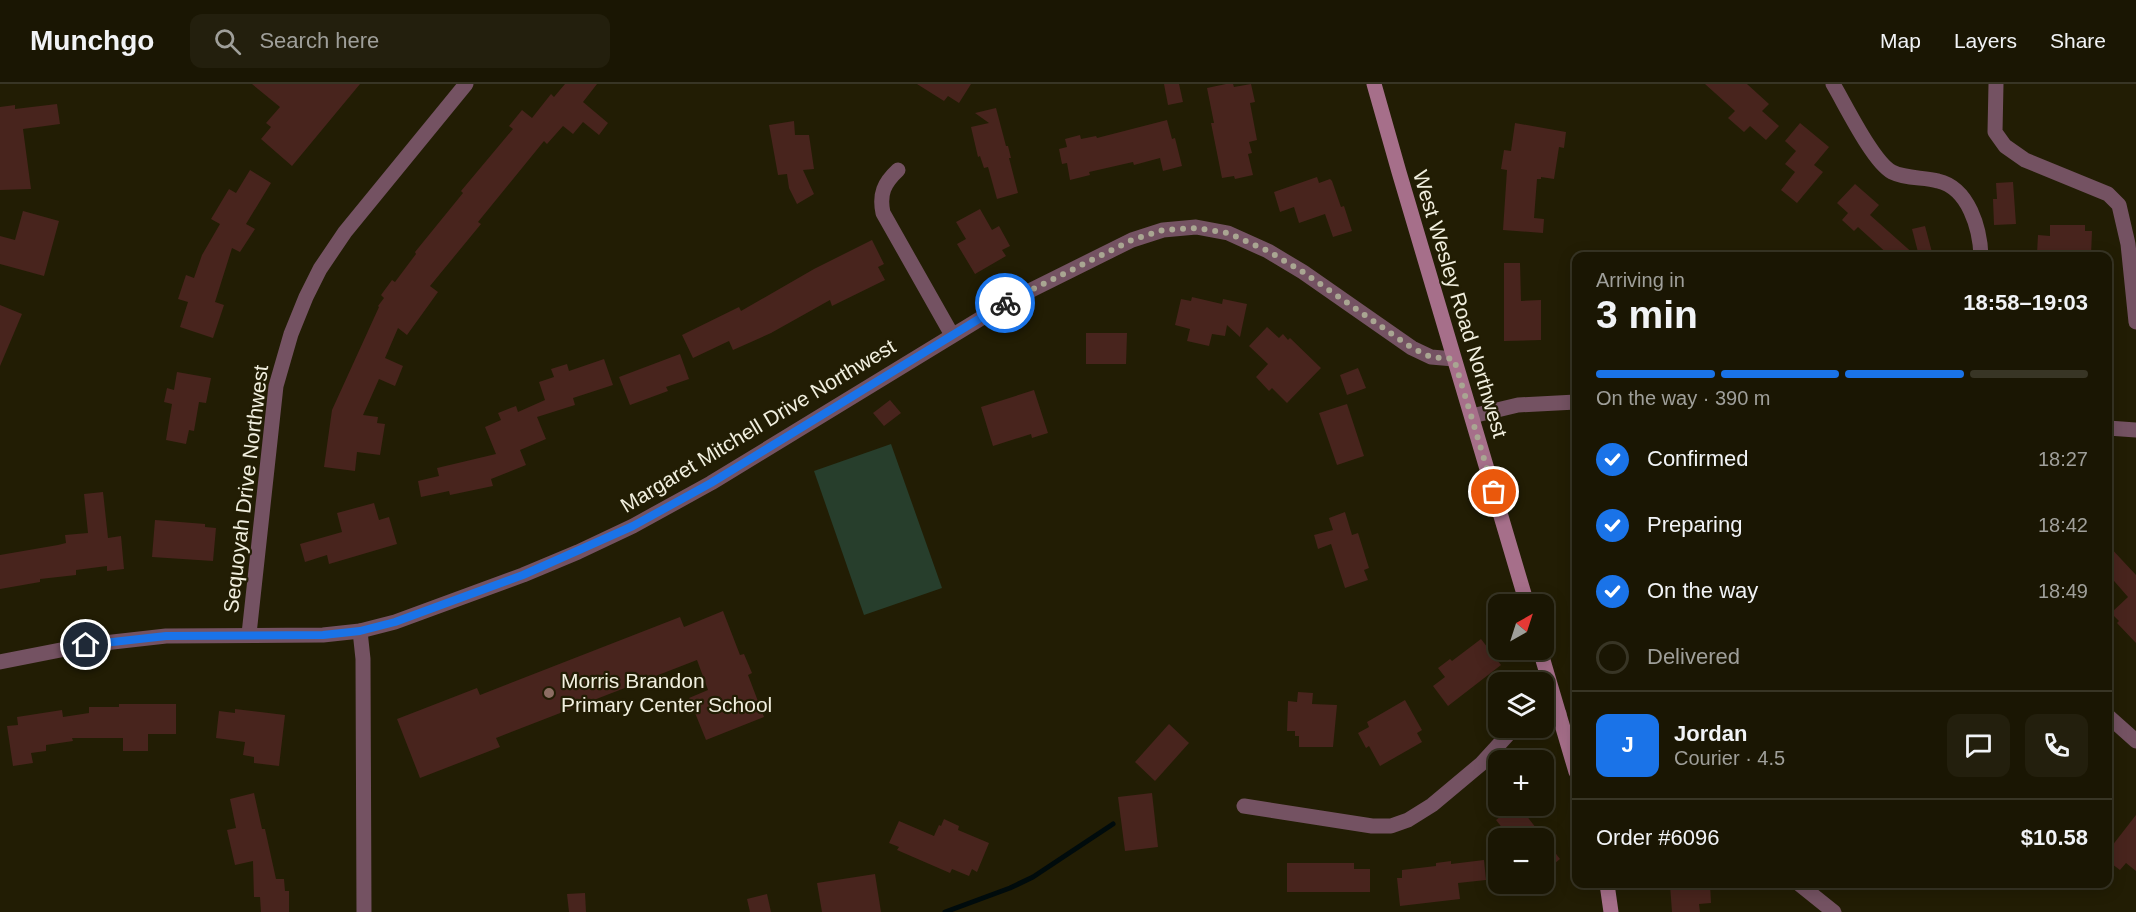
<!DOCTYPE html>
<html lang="en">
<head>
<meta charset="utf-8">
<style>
  :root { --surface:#1a1603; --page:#231f0d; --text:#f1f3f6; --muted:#9f9f9a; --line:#383525; --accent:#1a73e8 }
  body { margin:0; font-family:Arial,sans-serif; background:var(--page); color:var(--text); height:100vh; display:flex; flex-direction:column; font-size:22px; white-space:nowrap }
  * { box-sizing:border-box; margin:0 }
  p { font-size:20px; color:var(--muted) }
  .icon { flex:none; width:33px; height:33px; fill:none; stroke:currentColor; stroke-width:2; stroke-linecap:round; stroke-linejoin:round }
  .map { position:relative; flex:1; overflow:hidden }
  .sheet { position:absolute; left:1572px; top:168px; width:540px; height:636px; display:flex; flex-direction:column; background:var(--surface); border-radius:12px; box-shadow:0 3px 15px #0003,0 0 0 2px var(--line) }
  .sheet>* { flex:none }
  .needle { width:39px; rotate:39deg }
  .fabs { position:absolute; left:1488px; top:510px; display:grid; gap:12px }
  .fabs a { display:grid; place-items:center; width:66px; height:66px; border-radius:12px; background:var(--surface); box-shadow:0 3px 15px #0003,0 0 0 2px var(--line); font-size:30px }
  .pin { position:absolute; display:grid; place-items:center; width:51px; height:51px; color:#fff; margin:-26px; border:3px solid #fff; border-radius:50%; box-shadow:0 2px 6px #0007 }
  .courier { position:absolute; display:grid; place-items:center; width:60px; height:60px; margin:-30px; border:4px solid #1a73e8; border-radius:50%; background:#fff; color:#222; box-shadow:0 2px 8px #0007 }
  .head em { font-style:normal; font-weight:600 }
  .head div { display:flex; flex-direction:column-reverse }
  .head { display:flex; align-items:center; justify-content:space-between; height:102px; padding:0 24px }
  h1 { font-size:39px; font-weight:600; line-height:45px }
  .bar { display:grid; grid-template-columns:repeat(4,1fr); gap:9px 6px; align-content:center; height:72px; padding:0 24px }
  .bar i { height:8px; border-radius:4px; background:var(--line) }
  .bar .selected { background:var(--accent) }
  .bar p { grid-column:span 4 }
  .line { display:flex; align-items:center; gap:15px; padding:0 24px; border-top:2px solid var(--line) }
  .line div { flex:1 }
  .round { display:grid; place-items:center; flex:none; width:63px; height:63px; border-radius:12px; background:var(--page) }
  ol { padding:0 24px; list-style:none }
  li { display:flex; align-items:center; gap:18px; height:66px }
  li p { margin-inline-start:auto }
  li .icon { padding:6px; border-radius:50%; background:var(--accent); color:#fff; stroke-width:4 }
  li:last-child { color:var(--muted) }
  li i { width:33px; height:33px; border:3px solid var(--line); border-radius:50% }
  header { display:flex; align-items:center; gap:36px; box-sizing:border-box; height:84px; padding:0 30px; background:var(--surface); border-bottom:2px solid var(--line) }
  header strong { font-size:28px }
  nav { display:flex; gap:33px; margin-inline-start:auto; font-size:21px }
  .search { width:420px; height:54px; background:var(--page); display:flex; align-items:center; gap:15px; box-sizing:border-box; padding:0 21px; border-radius:12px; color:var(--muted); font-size:22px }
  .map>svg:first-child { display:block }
  .green { fill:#273e2c }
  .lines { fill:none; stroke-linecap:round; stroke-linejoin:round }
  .stream { stroke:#000b0c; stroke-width:5 }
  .building { fill:#48241d }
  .street { stroke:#745262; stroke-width:15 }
  .secondary { stroke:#a66f8a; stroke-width:15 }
  .done { stroke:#a9a692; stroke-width:6; stroke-dasharray:0 10.8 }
  .route { stroke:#1a73e8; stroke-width:8 }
  .education-dot { fill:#8d6e63; stroke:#221d04; stroke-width:2 }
  .labels { text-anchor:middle; stroke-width:4.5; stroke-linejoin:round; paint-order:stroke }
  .street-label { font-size:21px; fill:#f1efdf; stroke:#221d04 }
  .poi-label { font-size:21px; fill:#f1efdf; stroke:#221d04; text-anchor:start }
</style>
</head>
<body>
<header>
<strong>Munchgo</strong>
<div class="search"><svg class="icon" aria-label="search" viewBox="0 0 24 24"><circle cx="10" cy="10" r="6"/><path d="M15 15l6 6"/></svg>Search here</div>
<nav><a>Map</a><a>Layers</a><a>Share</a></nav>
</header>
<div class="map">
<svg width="2136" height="828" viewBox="0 0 2136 828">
  <rect width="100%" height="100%" fill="#221d04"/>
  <path class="green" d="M 891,360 L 942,504 L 864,531 L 814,387 Z"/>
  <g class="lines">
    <path class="stream" d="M 945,828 L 1010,804 L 1033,793 L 1113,740"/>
  </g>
  <g class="building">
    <path d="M 252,0 L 360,0 L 292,82 L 261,55 L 271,43 L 266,39 L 280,23 Z"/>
    <path d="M 565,0 L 597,0 L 583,18 L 608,39 L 599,51 L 583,38 L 573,50 L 563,42 L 547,60 L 544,57 L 478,138 L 481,140 L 430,202 L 438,208 L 407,251 L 398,244 L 385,274 L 403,282 L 395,302 L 379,295 L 363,331 L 378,333 L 377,339 L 385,340 L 380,371 L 357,368 L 355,387 L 324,383 L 332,326 L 379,223 L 378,222 L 384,214 L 381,211 L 392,196 L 395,198 L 416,170 L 415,168 L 463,109 L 461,107 L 513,45 L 509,42 L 522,26 L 532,34 L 551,10 L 554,13 Z"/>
    <path d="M 917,0 L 971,0 L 959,19 L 948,12 L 944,17 Z"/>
    <path d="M 1164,0 L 1179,0 L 1183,18 L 1168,21 Z"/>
    <path d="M 1226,0 L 1233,0 L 1234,3 L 1251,0 L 1255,18 L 1250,19 L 1257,56 L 1249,58 L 1252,69 L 1248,70 L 1253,91 L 1235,95 L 1234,92 L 1222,94 L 1211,39 L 1214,39 L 1207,4 Z"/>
    <path d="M 1705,0 L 1747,0 L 1769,20 L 1762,27 L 1779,42 L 1766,56 L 1750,42 L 1744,48 L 1728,34 L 1735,27 Z"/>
    <path d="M 57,20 L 60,40 L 23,45 L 31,105 L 0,106 L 0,23 L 15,21 L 15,25 Z"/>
    <path d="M 996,24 L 1006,62 L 1008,62 L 1011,74 L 1009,74 L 1018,109 L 997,115 L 988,83 L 984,84 L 980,72 L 978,73 L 971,43 L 989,39 L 975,29 Z"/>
    <path d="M 1167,36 L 1172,55 L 1175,54 L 1182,82 L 1163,87 L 1160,74 L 1134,81 L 1133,78 L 1089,88 L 1090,91 L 1070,96 L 1067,79 L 1062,80 L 1059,65 L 1067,63 L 1065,55 L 1080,51 L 1081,55 L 1096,52 L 1097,54 Z"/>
    <path d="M 794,37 L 795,51 L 809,51 L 814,85 L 803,86 L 814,110 L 797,120 L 789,104 L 787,90 L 778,91 L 769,41 Z"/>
    <path d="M 1515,39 L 1566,48 L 1564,64 L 1559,63 L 1554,95 L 1541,93 L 1541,95 L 1537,95 L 1534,134 L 1544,135 L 1543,149 L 1503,146 L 1507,86 L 1501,85 L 1504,66 L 1511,67 Z"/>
    <path d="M 1800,39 L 1829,63 L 1814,81 L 1823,88 L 1797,119 L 1781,106 L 1795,88 L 1785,80 L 1796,67 L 1785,57 Z"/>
    <path d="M 250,86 L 271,99 L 246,140 L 255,145 L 240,168 L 232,164 L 215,218 L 224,221 L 213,254 L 180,243 L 188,218 L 178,215 L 186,191 L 194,194 L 202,171 L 220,140 L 211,135 L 229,105 L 236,109 Z"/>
    <path d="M 1317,93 L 1319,99 L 1330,95 L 1332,97 L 1341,123 L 1344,122 L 1352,147 L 1333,153 L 1325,130 L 1299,139 L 1294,123 L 1280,128 L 1274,108 Z"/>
    <path d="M 2013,98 L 2016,140 L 1994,141 L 1993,115 L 1997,115 L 1996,99 Z"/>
    <path d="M 1855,100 L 1879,121 L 1870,131 L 1916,172 L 1890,172 L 1858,143 L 1854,147 L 1842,136 L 1848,129 L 1837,119 Z"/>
    <path d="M 980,125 L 992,146 L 999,142 L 1010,162 L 1002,166 L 1006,172 L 975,190 L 957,160 L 966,155 L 956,138 Z"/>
    <path d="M 23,127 L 59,137 L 44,192 L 0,180 L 0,152 L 15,156 Z"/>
    <path d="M 2050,141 L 2085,141 L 2085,147 L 2092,147 L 2091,172 L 2037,170 L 2038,151 L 2050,152 Z"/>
    <path d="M 1925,142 L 1933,172 L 1919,172 L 1912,145 Z"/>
    <path d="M 872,156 L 884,180 L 878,183 L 885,196 L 832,222 L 830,216 L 771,249 L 733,266 L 729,257 L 693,274 L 682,251 L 739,223 L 741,227 L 814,185 Z"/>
    <path d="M 1504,179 L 1520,179 L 1521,217 L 1541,216 L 1541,256 L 1504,257 Z"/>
    <path d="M 1192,213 L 1222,220 L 1223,215 L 1247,220 L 1240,253 L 1227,241 L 1225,252 L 1212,250 L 1209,262 L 1187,257 L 1190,245 L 1175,241 L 1181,215 L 1191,217 Z"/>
    <path d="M 0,221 L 22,230 L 0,282 Z"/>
    <path d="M 1267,243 L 1279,254 L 1283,250 L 1288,256 L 1290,254 L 1321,284 L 1287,319 L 1272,304 L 1269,307 L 1256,293 L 1268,280 L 1249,262 Z"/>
    <path d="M 1086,249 L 1127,249 L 1126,280 L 1086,280 Z"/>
    <path d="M 680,270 L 689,295 L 666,303 L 668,307 L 630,321 L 619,293 Z"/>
    <path d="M 604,275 L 613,301 L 573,314 L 575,321 L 537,333 L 546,355 L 520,366 L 526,381 L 491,395 L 493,402 L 450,411 L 449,407 L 421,413 L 418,397 L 439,392 L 437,384 L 496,370 L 485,343 L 501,336 L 498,329 L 516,322 L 518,328 L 545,316 L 539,298 L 554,293 L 551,285 L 567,280 L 569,287 Z"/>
    <path d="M 1358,284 L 1366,304 L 1347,311 L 1340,291 Z"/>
    <path d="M 177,288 L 211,294 L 206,319 L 199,318 L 194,347 L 189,346 L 186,360 L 166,356 L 172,320 L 164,318 L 167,304 L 174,306 Z"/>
    <path d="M 1034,306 L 1048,349 L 1032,354 L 1031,350 L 993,362 L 981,323 Z"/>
    <path d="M 890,316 L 901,329 L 884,342 L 873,329 Z"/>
    <path d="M 1347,320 L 1364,372 L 1337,381 L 1319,329 Z"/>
    <path d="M 103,408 L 108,454 L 121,452 L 124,485 L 107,487 L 107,482 L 76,486 L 76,491 L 40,495 L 40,498 L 0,505 L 0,471 L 58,461 L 66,459 L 65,451 L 88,449 L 84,410 Z"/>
    <path d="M 374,419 L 379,436 L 389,433 L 397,460 L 329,480 L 327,471 L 305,478 L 300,460 L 342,448 L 337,429 Z"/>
    <path d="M 1345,428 L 1352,451 L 1358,449 L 1369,484 L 1364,486 L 1368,496 L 1345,504 L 1331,460 L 1318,465 L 1314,451 L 1333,446 L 1329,434 Z"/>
    <path d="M 155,436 L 205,440 L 205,443 L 216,444 L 213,477 L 152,473 Z"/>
    <path d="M 2108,461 L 2136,491 L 2136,559 L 2117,539 L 2119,537 L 2111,529 L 2128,513 L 2108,490 Z"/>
    <path d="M 723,527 L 740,571 L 744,570 L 752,589 L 748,591 L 764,633 L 706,656 L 689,614 L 708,606 L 697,576 L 496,654 L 500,663 L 420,694 L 397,635 L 477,604 L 480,611 L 680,533 L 684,543 Z"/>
    <path d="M 1481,555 L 1501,581 L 1448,622 L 1433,602 L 1445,593 L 1438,584 L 1450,575 L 1452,577 Z"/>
    <path d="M 1298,608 L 1313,609 L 1312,620 L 1337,621 L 1333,663 L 1299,663 L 1299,652 L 1295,652 L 1295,647 L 1287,647 L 1288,617 L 1297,618 Z"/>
    <path d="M 1405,616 L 1422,646 L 1417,649 L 1422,658 L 1380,682 L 1369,662 L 1366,664 L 1358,649 L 1369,643 L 1367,638 Z"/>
    <path d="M 119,620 L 176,620 L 176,650 L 148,650 L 148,667 L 123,667 L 123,654 L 72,654 L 73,657 L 46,661 L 46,667 L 31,669 L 33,679 L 13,682 L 7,642 L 18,641 L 17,633 L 62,626 L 63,633 L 89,629 L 89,623 L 119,623 Z"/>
    <path d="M 235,625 L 285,631 L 279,682 L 254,679 L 254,673 L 243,671 L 245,658 L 216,654 L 219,627 L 235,629 Z"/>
    <path d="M 1169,640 L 1189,659 L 1155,697 L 1135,678 Z"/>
    <path d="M 254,709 L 262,745 L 265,745 L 276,795 L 284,795 L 285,807 L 289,807 L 289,828 L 261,828 L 260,813 L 254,813 L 253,777 L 235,781 L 227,746 L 236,744 L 230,715 Z"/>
    <path d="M 1152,709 L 1158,763 L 1125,767 L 1118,713 Z"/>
    <path d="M 1514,722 L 1519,722 L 1560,775 L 1544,788 L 1544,754 L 1494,754 L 1504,746 L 1496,736 Z"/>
    <path d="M 2136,731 L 2136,787 L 2126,779 L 2120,786 L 2108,777 L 2108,767 Z"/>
    <path d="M 944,735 L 959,742 L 958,746 L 989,759 L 977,788 L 972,785 L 969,792 L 952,785 L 950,789 L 897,766 L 899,763 L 889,759 L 899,737 L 934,752 L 939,741 L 941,742 Z"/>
    <path d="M 1484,776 L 1486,796 L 1458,799 L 1460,815 L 1400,822 L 1397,794 L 1402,794 L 1402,786 L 1436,782 L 1436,779 L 1451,777 L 1451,780 Z"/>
    <path d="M 1287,779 L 1354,779 L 1354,785 L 1370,785 L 1370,808 L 1287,808 Z"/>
    <path d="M 875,790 L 881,828 L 822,828 L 817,799 Z"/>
    <path d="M 1710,800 L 1711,819 L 1699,820 L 1700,828 L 1672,828 L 1670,801 Z"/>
    <path d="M 585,809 L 586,828 L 569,828 L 567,810 Z"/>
    <path d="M 767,810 L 771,828 L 750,828 L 747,815 Z"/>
  </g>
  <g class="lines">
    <g class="street">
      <path d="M 1833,0 C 1845,20 1873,78 1892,88 C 1906,95 1924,93 1938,97 C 1969,104 1980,145 1981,172"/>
      <path d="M 1996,0 L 1995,48 L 2005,62 L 2025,76 L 2108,110 L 2119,121 L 2128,160 L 2136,238"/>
      <path d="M 898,86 C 884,99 879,110 883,129 L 952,251"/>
      <path d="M 1472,332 L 1518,321 L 1576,318"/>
      <path d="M 2108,344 L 2136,346"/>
      <path d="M 360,547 L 363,575 L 364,828"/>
      <path d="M 249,550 L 276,302 L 291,250 L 306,213 L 320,185 L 345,148 L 466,0"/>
      <path d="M 0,578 L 86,561 L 166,552 L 323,551 L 360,547 L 395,538 L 523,491 L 578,468 L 633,442 L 711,399 L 1011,216 L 1132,156 L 1163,146 L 1196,143 L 1228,149 L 1268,167 L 1303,188 L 1412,264 L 1431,273 L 1454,275"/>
      <path d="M 1544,631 L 1559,630"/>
      <path d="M 2108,632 L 2136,657"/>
      <path d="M 1244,722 L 1372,742 L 1391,742 L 1408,736 L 1432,721 L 1481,680 L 1514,644"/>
      <path d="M 1799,800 L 1834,828"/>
    </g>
    <g class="secondary">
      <path d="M 1374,0 L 1399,88 L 1527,520"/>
      <path d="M 1540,566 L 1576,688"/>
      <path d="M 1607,800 L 1611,828"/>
    </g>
  </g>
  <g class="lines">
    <path class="done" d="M 1005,219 L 1132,156 L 1163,146 L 1196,144 L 1228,149 L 1268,167 L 1303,188 L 1412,264 L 1431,273 L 1454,275 L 1494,408"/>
    <path class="route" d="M 86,561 L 166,552 L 323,551 L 360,547 L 395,538 L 523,491 L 633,442 L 711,399 L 1005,219"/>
  </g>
  <circle class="education-dot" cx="549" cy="609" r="6"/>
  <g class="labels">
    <g class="street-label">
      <text transform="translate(1460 220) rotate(73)" y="7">West Wesley Road Northwest</text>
      <text transform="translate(758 342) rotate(-31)" y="7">Margaret Mitchell Drive Northwest</text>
      <text transform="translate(246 405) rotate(-83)" y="7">Sequoyah Drive Northwest</text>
    </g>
    <g class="poi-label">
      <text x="561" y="604">Morris Brandon<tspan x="561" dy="24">Primary Center School</tspan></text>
    </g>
  </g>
</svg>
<div class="fabs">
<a><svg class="needle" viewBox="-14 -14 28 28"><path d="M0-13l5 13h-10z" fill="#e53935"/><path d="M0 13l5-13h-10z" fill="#9f9f9a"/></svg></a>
<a><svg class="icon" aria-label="layers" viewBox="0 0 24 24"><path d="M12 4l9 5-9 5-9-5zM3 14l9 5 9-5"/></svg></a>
<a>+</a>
<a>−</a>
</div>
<div class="pin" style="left:1494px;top:408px;background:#ea580c"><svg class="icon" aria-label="bag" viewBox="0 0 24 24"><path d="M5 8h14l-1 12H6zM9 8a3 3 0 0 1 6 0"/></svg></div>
<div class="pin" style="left:86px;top:561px;background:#1f2937"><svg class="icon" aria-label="home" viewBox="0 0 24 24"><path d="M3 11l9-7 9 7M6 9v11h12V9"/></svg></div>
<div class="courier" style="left:1005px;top:219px"><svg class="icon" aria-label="bike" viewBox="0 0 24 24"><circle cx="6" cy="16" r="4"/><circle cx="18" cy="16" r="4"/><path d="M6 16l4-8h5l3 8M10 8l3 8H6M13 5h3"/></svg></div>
<section class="sheet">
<div class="head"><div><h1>3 min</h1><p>Arriving in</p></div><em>18:58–19:03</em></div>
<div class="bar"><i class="selected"></i><i class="selected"></i><i class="selected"></i><i></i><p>On the way · 390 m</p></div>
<ol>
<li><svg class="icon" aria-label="check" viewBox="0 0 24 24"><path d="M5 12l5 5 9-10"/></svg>Confirmed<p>18:27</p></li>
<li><svg class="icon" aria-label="check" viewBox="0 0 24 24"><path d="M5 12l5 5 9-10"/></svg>Preparing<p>18:42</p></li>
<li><svg class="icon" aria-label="check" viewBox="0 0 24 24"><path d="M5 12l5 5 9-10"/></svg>On the way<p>18:49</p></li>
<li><i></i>Delivered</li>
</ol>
<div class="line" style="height:108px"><b class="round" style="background:var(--accent);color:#fff">J</b><div><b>Jordan</b><p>Courier · 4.5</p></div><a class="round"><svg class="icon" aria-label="chat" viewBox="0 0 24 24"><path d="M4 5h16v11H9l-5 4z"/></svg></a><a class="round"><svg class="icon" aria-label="phone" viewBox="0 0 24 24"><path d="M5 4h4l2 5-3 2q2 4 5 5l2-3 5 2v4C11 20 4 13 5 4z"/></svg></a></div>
<div class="line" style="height:78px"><div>Order #6096</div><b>$10.58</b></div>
</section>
</div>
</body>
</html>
